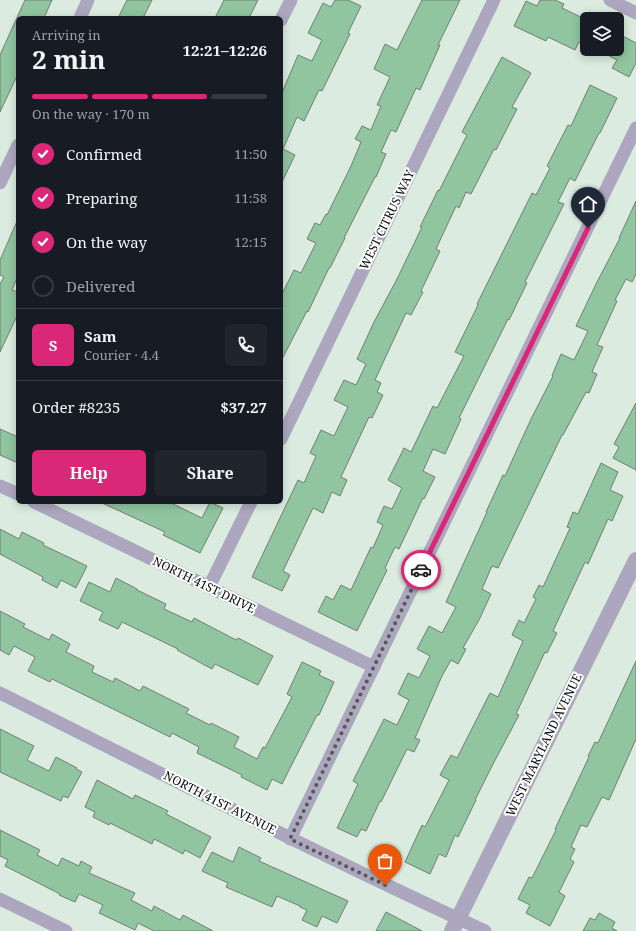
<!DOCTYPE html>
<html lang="en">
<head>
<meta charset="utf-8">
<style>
  :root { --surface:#171b24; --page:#20242c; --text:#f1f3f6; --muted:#9ea1a6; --line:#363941; --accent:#db2777 }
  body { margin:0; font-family:"Noto Serif",serif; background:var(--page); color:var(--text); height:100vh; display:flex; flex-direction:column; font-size:15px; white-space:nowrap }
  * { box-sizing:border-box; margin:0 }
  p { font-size:13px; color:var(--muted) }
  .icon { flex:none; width:22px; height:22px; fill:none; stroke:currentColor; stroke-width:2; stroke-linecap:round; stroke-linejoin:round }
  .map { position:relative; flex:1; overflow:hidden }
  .side { position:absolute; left:16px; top:16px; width:267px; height:488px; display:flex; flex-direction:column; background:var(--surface); border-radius:6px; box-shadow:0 2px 10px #0003 }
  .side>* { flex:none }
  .controls { position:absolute; left:580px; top:12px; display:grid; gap:8px }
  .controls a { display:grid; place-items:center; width:44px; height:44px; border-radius:6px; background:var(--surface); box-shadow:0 2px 10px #0003; font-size:20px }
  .pin { position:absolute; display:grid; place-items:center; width:34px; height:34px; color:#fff; margin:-41px -17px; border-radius:50% 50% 50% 0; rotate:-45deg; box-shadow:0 0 4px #0007 }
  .pin .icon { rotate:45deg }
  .courier { position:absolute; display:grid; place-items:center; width:40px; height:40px; margin:-20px; border:3px solid #db2777; border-radius:50%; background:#fff; color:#222; box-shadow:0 1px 5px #0007 }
  .headline em { font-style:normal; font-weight:700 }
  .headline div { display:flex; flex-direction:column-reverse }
  .headline { display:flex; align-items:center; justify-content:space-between; height:68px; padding:0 16px }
  h1 { font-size:26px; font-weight:700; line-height:30px }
  .bar { display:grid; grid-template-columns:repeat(4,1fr); gap:6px 4px; align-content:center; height:48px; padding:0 16px }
  .bar i { height:5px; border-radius:3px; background:var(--line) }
  .bar .active { background:var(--accent) }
  .bar p { grid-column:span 4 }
  .line { display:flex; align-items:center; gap:10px; padding:0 16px; border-top:1px solid var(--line) }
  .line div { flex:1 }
  .round { display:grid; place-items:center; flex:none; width:42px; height:42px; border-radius:6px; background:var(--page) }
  ol { padding:0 16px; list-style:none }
  li { display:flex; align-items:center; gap:12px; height:44px }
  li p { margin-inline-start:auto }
  li .icon { padding:4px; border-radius:50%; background:var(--accent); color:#fff; stroke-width:4 }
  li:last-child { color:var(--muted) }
  li i { width:22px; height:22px; border:2px solid var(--line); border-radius:50% }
  .cta { display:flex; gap:8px; margin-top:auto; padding:8px 16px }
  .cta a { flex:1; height:46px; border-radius:6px; background:var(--accent); color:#fff; font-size:16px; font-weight:700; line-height:46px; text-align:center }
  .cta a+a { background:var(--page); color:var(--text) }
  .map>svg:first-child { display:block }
  .building { fill:#90c59f; stroke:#717f75 }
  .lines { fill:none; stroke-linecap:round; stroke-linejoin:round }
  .minor { stroke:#aca7bf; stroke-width:13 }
  .tertiary { stroke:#aca7bf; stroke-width:16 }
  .done { stroke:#525b55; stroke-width:4; stroke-dasharray:0 7.2 }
  .route { stroke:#db2777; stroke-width:5 }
  .labels { text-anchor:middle; stroke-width:4; stroke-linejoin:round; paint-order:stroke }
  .street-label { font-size:12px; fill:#080d0a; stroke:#fff }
</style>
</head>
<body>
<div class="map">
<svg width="636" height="931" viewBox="0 0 636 931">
  <rect width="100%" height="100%" fill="#dbebdf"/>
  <g class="building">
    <path d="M 25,0 L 52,0 L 44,18 L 18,18 L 18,74 L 0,112 L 0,55 Z"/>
    <path d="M 127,0 L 152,0 L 143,18 L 118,18 Z"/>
    <path d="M 224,0 L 258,0 L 249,18 L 215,18 Z"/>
    <path d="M 335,0 L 348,0 L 361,6 L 348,33 L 350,34 L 322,91 L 319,90 L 304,121 L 297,117 L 283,149 L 295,155 L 281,184 L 281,95 L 298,55 L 312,61 L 322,40 L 308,33 L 323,3 L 331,7 Z"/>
    <path d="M 422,0 L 460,0 L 438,45 L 440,45 L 420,90 L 416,88 L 396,132 L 391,130 L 381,152 L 386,154 L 376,177 L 375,177 L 344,238 L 345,238 L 330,268 L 329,268 L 308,312 L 307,311 L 281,361 L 281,296 L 294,270 L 301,273 L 316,243 L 307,239 L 315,223 L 320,225 L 326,214 L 327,215 L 351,166 L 361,142 L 355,139 L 362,126 L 371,130 L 381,106 L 377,105 L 390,77 L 374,69 L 385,44 L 397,50 Z"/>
    <path d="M 540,0 L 555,0 L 564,4 L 562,8 L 587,20 L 587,46 L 579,42 L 575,50 L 548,37 L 546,41 L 514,26 L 526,1 L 537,6 Z"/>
    <path d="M 617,33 L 636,43 L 636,63 L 629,77 L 612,68 L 617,60 L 596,49 L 617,49 Z"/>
    <path d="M 502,57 L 531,73 L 512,107 L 517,109 L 496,150 L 494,149 L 471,194 L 466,192 L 459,208 L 456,206 L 436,249 L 440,251 L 421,291 L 423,292 L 411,315 L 406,313 L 375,380 L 381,383 L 377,392 L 383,395 L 372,418 L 369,417 L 341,477 L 347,480 L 340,496 L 332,492 L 323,513 L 313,508 L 283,571 L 290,575 L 282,591 L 252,577 L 298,480 L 304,483 L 316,456 L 310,453 L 321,430 L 334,436 L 348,407 L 334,400 L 344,380 L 356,385 L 366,364 L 357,359 L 374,322 L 397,279 L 422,227 L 420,227 L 438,190 L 439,191 L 467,135 L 462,132 Z"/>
    <path d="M 590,85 L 617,98 L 600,133 L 599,133 L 575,181 L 570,178 L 558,202 L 564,204 L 525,282 L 527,283 L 509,320 L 508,319 L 459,418 L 461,419 L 445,454 L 433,449 L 423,471 L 435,477 L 424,499 L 423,498 L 399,549 L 395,547 L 385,568 L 387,570 L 357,631 L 318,612 L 326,596 L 333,600 L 341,585 L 351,590 L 371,547 L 373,548 L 383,525 L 377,522 L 384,506 L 392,509 L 402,488 L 388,480 L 404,448 L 411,452 L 433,406 L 437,408 L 464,356 L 455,352 L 478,305 L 477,304 L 532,193 L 536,195 L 550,168 L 547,166 L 568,125 L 571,126 Z"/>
    <path d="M 636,201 L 636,274 L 632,282 L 626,279 L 615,300 L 617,301 L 597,345 L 603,347 L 592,372 L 597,374 L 589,393 L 586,392 L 563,435 L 562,435 L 498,568 L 492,566 L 482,589 L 491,594 L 480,618 L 463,648 L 466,649 L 458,664 L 451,660 L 442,676 L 415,738 L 420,740 L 414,752 L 407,749 L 381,802 L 380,801 L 366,831 L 361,829 L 357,837 L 337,828 L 358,784 L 353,781 L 384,719 L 397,725 L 409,700 L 398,694 L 408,673 L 419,678 L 430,656 L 417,649 L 429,626 L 442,633 L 456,607 L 446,602 L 487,512 L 486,512 L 503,475 L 505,476 L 531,419 L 553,376 L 552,376 L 561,354 L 574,360 L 588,331 L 576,326 L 596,284 L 620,238 L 619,238 Z"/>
    <path d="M 18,219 L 18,276 L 12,290 L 18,292 L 18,314 L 0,352 L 0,284 L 4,277 L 0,275 L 0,260 Z"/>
    <path d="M 636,403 L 636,470 L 613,458 L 619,447 L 614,444 Z"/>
    <path d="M 0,429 L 18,437 L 18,463 L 0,455 Z"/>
    <path d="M 601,463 L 618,472 L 610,490 L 623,496 L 612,521 L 608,519 L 588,564 L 585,562 L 553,631 L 557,633 L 547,653 L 545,652 L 516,714 L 519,715 L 492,766 L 475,800 L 476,800 L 458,837 L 455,835 L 446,857 L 439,854 L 430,874 L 405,862 L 422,825 L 425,827 L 449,780 L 440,775 L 451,755 L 457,758 L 490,693 L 498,697 L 523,641 L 512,635 L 519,620 L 524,623 L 536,599 L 533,597 L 539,585 L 543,587 L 570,528 L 567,527 L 573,512 L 578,514 Z"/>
    <path d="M 100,502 L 169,502 L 202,518 L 210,502 L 223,508 L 200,553 L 163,535 L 165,532 Z"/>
    <path d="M 0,529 L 19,539 L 22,532 L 44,543 L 43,545 L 87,566 L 76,588 L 61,580 L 57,588 L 42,580 L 43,577 L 0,554 Z"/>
    <path d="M 116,578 L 137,589 L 137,590 L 166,604 L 164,609 L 192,622 L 194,618 L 236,640 L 238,638 L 273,656 L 258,685 L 215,664 L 212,669 L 177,650 L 178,649 L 122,622 L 118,629 L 99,620 L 103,612 L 80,601 L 89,582 L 110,592 Z"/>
    <path d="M 0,611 L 25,624 L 23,627 L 49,640 L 52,634 L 70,644 L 66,652 L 94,666 L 92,672 L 113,682 L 115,678 L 140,691 L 143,686 L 189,709 L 186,713 L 210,725 L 211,723 L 239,737 L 234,747 L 257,759 L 263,747 L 265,748 L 292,697 L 287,694 L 302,662 L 321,671 L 319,675 L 334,682 L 319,715 L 317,715 L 282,784 L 272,779 L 267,790 L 241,777 L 242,775 L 197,753 L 199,747 L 172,733 L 170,737 L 52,679 L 50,682 L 28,671 L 35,657 L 14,646 L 9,655 L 0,650 Z"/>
    <path d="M 636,661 L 636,739 L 609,800 L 602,797 L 587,827 L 581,825 L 571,847 L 575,849 L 570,859 L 574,862 L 559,892 L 565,896 L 550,926 L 526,913 L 530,905 L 518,899 L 529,877 L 532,878 L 556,830 L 555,829 L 589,757 L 588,756 L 595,742 L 598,743 Z"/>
    <path d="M 0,729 L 34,746 L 27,760 L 49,771 L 56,757 L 77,768 L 76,769 L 82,772 L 68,798 L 63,796 L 61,801 L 0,772 Z"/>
    <path d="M 97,780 L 133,799 L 135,795 L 168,811 L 166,814 L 211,837 L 200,858 L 185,850 L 183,854 L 154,839 L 152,844 L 110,823 L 109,825 L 93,817 L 95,812 L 85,807 Z"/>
    <path d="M 0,830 L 40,850 L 37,855 L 58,866 L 62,858 L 79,866 L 81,861 L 92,867 L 89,873 L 135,893 L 131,900 L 152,911 L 154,906 L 180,920 L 183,915 L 213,931 L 154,931 L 138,923 L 135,930 L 99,913 L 103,905 L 79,894 L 75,902 L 59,895 L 60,894 L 5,866 L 8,860 L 0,856 Z"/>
    <path d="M 239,847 L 261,858 L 259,861 L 348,901 L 337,923 L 322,916 L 317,927 L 302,920 L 307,910 L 300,907 L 300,906 L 277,896 L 272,907 L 226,887 L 228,883 L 202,871 L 212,852 L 233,862 Z"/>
    <path d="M 386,912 L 422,931 L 376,931 Z"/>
    <path d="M 599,913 L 615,922 L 612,928 L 617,931 L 583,931 L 590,918 L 595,920 Z"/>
  </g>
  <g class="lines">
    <g class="minor">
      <path d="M 610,0 L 636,13"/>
      <path d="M 80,18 L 88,0"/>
      <path d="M 281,20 L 291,0"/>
      <path d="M 0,183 L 18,145"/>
      <path d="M 281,439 L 494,0"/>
      <path d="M 0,486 L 18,494"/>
      <path d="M 34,502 L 374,667"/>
      <path d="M 209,587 L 251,502"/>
      <path d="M 0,693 C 161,773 321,856 485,931"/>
      <path d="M 290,839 L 636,128"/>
      <path d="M 0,899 L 66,931"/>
    </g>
    <path class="tertiary" d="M 452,931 L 636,560"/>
  </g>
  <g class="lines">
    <path class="done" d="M 385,885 L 290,839 L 421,570"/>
    <path class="route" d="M 421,570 L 588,228"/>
  </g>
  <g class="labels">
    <g class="street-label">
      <text transform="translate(387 220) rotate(-64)" y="4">WEST CITRUS WAY</text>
      <text transform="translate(204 585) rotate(26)" y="4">NORTH 41ST DRIVE</text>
      <text transform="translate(544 745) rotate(-64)" y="4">WEST MARYLAND AVENUE</text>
      <text transform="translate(220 803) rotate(27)" y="4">NORTH 41ST AVENUE</text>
    </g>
  </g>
</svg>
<div class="controls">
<a><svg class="icon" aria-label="layers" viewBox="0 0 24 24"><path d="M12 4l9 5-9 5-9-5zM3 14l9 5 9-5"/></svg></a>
</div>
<div class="pin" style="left:385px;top:885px;background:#ea580c"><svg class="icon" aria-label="bag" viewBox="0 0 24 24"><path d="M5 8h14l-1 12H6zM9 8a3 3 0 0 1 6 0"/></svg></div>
<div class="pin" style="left:588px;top:228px;background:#1f2937"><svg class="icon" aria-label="home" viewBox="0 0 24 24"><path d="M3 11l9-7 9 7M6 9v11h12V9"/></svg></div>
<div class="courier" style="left:421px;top:570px"><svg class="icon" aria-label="car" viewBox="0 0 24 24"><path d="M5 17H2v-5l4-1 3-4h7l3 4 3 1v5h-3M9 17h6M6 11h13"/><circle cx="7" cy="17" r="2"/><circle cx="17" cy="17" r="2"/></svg></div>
<section class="side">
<div class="headline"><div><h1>2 min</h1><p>Arriving in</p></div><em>12:21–12:26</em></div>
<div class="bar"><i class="active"></i><i class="active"></i><i class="active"></i><i></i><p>On the way · 170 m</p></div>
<ol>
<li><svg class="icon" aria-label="check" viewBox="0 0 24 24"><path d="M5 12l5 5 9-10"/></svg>Confirmed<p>11:50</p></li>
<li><svg class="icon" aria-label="check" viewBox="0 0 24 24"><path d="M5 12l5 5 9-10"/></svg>Preparing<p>11:58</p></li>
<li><svg class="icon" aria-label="check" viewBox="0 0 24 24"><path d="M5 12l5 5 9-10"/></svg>On the way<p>12:15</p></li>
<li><i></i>Delivered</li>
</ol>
<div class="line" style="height:72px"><b class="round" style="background:var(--accent);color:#fff">S</b><div><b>Sam</b><p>Courier · 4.4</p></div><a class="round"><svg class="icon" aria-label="phone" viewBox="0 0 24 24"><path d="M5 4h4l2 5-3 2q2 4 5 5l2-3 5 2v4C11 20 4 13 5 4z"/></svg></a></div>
<div class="line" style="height:52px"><div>Order #8235</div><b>$37.27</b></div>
<div class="cta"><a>Help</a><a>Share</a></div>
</section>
</div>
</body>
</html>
